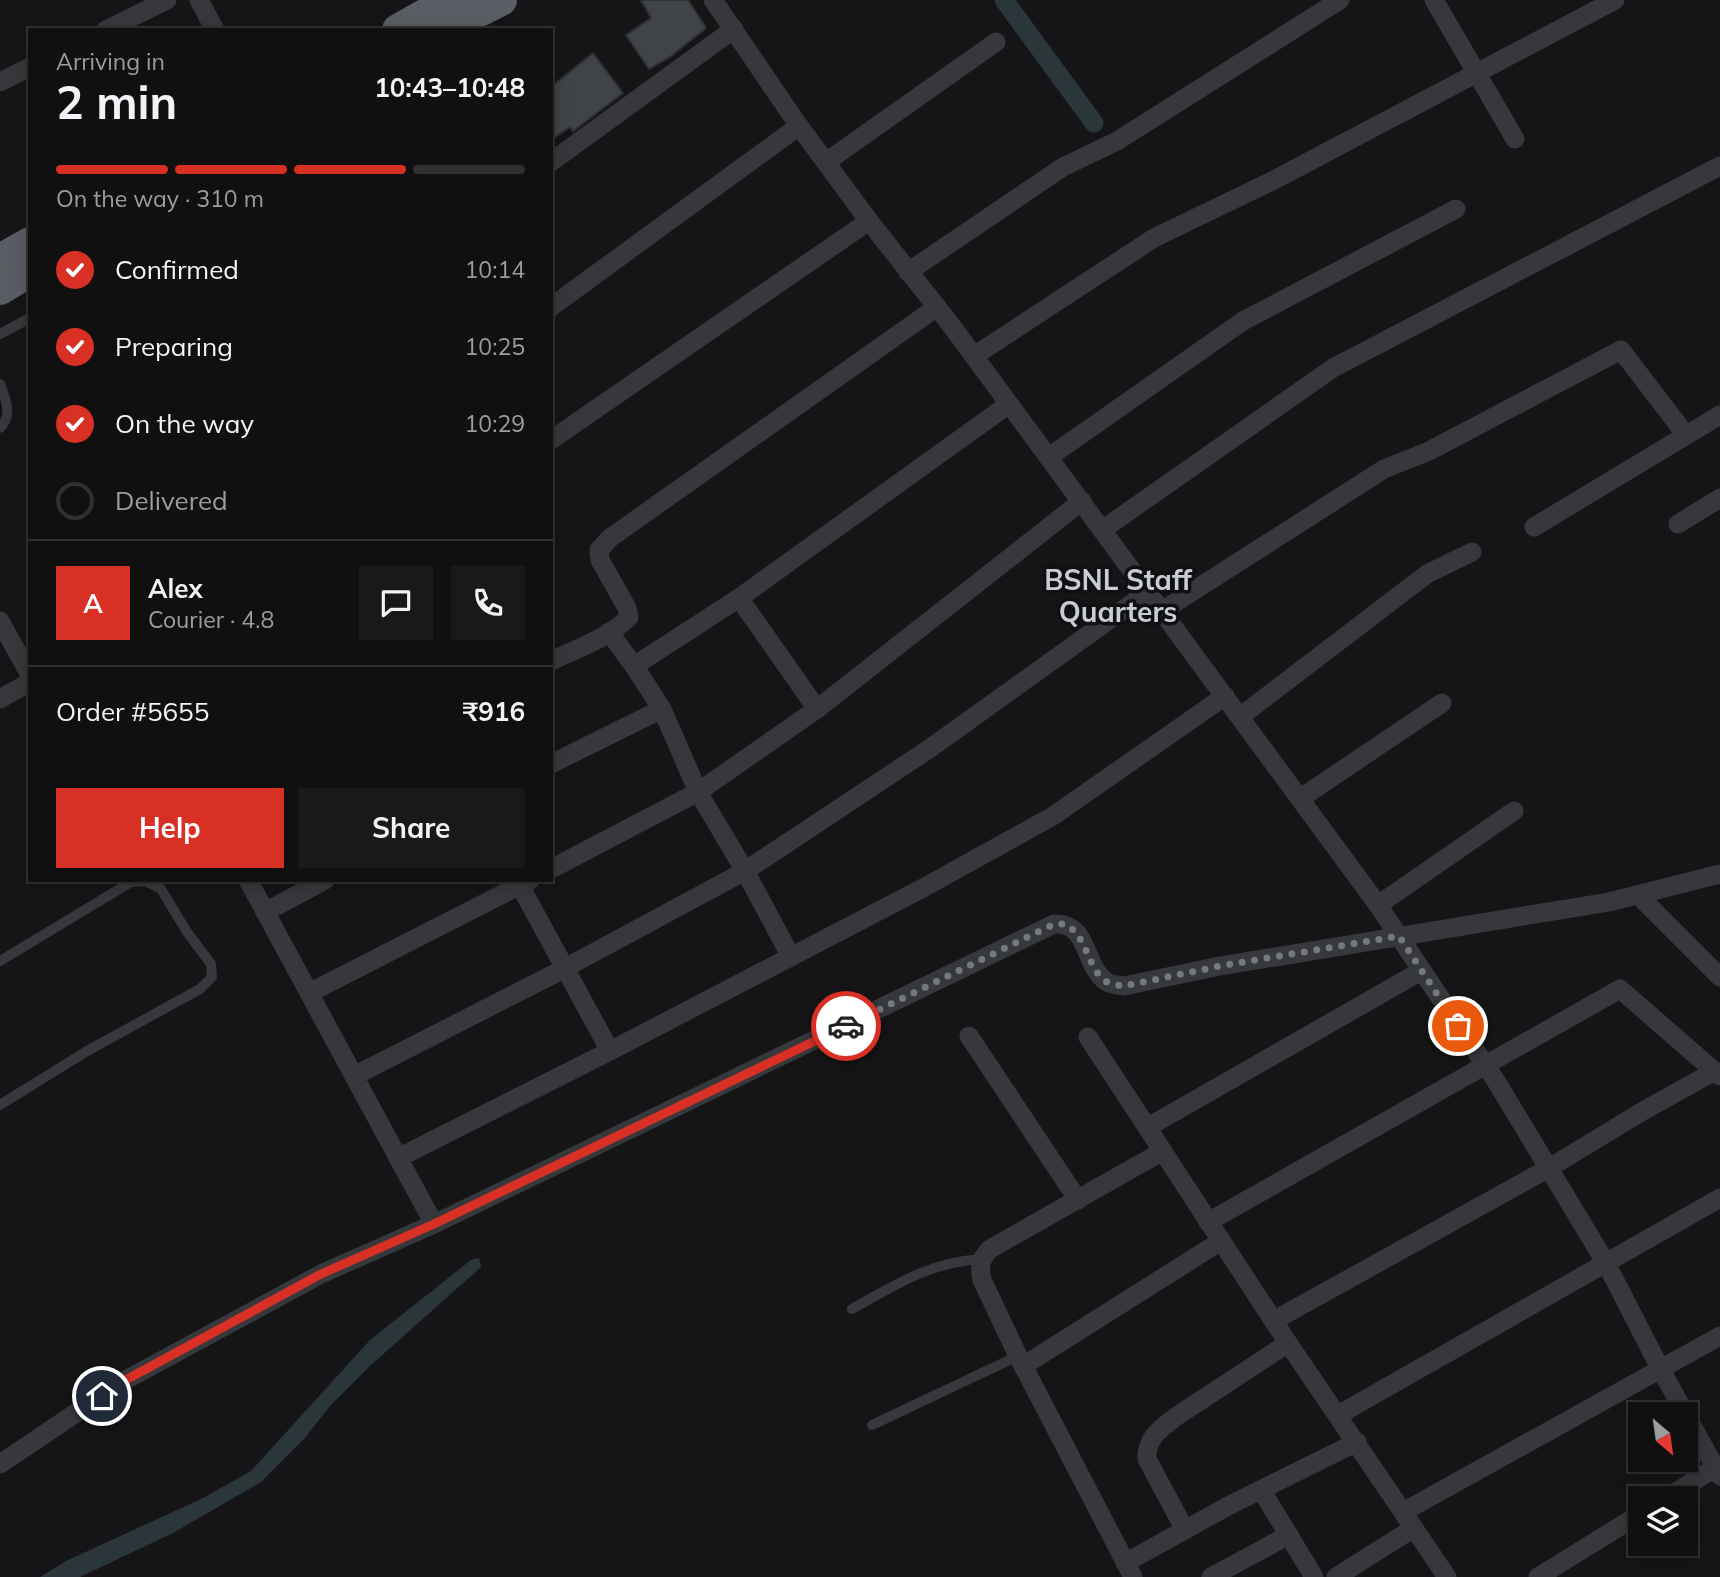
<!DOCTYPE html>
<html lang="en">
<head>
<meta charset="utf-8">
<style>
  :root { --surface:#101011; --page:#19191a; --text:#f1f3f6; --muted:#9c9d9f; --line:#303031; --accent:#d93025 }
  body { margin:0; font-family:Mulish,sans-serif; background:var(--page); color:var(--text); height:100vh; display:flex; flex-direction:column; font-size:26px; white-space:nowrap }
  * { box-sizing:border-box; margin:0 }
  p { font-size:23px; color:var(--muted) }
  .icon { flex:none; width:38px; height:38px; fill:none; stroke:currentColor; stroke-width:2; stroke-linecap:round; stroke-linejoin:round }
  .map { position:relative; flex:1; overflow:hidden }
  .drawer { position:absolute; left:28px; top:28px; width:525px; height:854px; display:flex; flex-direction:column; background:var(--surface); border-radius:0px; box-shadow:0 4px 18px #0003,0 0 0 2px var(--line) }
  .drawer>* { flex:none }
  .needle { width:46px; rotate:151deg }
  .controls { position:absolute; left:1628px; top:1402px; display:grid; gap:14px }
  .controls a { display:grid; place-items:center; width:70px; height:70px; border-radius:0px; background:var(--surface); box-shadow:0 4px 18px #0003,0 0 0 2px var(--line); font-size:35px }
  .pin { position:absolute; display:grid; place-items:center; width:60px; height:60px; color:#fff; margin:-30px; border:4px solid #fff; border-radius:50%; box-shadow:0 2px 7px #0007 }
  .courier { position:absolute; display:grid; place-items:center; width:70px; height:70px; margin:-35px; border:5px solid #d93025; border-radius:50%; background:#fff; color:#222; box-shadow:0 2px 9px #0007 }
  .overview em { font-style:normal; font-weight:700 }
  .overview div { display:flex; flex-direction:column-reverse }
  .overview { display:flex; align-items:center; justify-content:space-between; height:119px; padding:0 28px }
  h1 { font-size:46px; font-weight:700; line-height:52px }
  .bar { display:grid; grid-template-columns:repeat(4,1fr); gap:10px 7px; align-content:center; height:84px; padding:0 28px }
  .bar i { height:9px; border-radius:5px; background:var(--line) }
  .bar .current { background:var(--accent) }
  .bar p { grid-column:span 4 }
  .line { display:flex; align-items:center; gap:18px; padding:0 28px; border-top:2px solid var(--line) }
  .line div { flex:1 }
  .round { display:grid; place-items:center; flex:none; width:74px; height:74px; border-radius:0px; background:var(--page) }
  ol { padding:0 28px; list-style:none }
  li { display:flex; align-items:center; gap:21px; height:77px }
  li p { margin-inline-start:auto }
  li .icon { padding:7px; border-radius:50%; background:var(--accent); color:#fff; stroke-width:4 }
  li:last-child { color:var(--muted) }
  li i { width:38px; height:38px; border:4px solid var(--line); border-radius:50% }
  .button { display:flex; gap:14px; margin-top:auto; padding:14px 28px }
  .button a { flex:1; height:80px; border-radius:0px; background:var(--accent); color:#fff; font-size:28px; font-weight:700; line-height:80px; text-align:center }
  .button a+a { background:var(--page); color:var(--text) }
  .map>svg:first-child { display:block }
  .water { fill:#2b363b }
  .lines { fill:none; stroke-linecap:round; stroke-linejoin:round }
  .canal { stroke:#2b363b; stroke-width:19 }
  .building { fill:#414447; stroke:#2f3033; stroke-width:2 }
  .service { stroke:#36383c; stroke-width:10 }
  .minor { stroke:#36383c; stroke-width:19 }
  .trunk { stroke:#5a5e64; stroke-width:32 }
  .done { stroke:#74787f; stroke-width:7; stroke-dasharray:0 12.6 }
  .route { stroke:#d93025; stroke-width:9 }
  .labels { text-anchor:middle; stroke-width:7; stroke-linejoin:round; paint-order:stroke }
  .quarter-label { font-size:28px; font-weight:bold; fill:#c8ccd3; stroke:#101012 }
</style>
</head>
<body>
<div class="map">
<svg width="1720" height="1577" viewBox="0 0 1720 1577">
  <rect width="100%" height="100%" fill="#151517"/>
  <path class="water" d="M 479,1258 L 481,1267 L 370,1366 L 332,1404 L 303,1440 L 261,1482 L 173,1533 L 80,1577 L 40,1577 L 66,1561 L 203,1498 L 251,1471 L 370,1340 L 471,1260 Z"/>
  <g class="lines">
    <path class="canal" d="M 1004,0 L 1094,123"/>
  </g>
  <g class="building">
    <path d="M 641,0 L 688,0 L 706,28 L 670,57 L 649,69 L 626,35 L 651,18 Z"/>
    <path d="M 593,53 L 623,93 L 573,131 L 570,127 L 551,140 L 551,87 Z"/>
  </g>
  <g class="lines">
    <g class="service">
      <path d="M 0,334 L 30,318"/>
      <path d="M 0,384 C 6,400 13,415 0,428"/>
      <path d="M 0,961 L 131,882 L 145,881 L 161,889 L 187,932 L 211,964 L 212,977 L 200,989 L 87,1051 L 0,1105"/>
      <path d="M 852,1309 C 897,1284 928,1263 981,1259"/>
      <path d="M 872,1425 L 1018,1356"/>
    </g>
    <g class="minor">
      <path d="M 199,0 L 215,30"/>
      <path d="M 713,0 L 799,126 L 869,221 L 951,325 L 1378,905 L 1496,1081 L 1606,1263 L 1661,1370 L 1720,1476"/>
      <path d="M 1434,0 L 1515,139"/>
      <path d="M 106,30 L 167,0"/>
      <path d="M 0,82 L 30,67"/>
      <path d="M 551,162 L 734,29"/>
      <path d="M 826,162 L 996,42"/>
      <path d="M 908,272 L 1063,167 L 1117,141 L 1340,0"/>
      <path d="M 551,307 L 799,126"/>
      <path d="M 974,356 L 1154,238 L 1274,180 L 1615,0"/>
      <path d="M 551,440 L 869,221"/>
      <path d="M 1049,457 L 1243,321 L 1456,209"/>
      <path d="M 1678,524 L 1720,498"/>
      <path d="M 1534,527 L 1720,415"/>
      <path d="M 1102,530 L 1333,368 L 1720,166"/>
      <path d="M 739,598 L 817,709"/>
      <path d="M 1162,611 L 1384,469 L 1429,451 L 1621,350 L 1686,435"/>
      <path d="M 0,621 L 30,675"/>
      <path d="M 609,632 L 634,666 L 739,598 L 1009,404"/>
      <path d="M 551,661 C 576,649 609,638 629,617 L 627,608 L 600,560 L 599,550 L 610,538 L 937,307"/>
      <path d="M 634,666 L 662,709 L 698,792 L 745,871 L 790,955"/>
      <path d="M 0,699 L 30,682"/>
      <path d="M 1241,716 L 1427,574 L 1472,552"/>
      <path d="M 551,764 L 662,709"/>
      <path d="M 1301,798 L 1442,703"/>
      <path d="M 551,869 L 698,792 L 817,709 L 1082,501"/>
      <path d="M 248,880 L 434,1224"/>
      <path d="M 517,880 L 610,1051"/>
      <path d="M 1638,895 L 1720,977"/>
      <path d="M 1378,905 L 1514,811"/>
      <path d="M 265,912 L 325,880"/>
      <path d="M 309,993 L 530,880"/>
      <path d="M 969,1036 L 1078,1200"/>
      <path d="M 1088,1037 L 1288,1343 L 1447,1577"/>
      <path d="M 354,1076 L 552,975 L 745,871 L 929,749 L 1148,592"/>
      <path d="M 1148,1127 L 1421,971"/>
      <path d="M 398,1158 L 610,1051 L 923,888 L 1053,816 L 1225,696"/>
      <path d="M 1208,1222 L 1620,989 L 1720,1076"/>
      <path d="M 1273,1321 L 1549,1168 L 1643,1111 L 1715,1071"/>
      <path d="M 1023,1366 L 1221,1241"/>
      <path d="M 1338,1415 L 1720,1198"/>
      <path d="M 0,1464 L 122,1382 L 321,1274 L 434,1224 L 1054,924 C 1090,922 1083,967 1107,982 C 1111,985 1119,985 1124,986 L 1220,966 L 1609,902 L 1720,874"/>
      <path d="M 1262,1491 L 1314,1577"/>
      <path d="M 1666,1498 L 1720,1465"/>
      <path d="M 1403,1512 L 1720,1336"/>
      <path d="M 1185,1530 L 1147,1459 C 1146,1438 1161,1428 1177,1416 L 1288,1343"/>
      <path d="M 1125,1563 L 1228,1506 L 1357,1442"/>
      <path d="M 1133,1577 L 1018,1356 L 982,1280 C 979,1265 980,1260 990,1249 L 1163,1151"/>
      <path d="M 1211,1577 L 1289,1535"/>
      <path d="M 1336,1577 L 1414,1528"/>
      <path d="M 1538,1577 L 1640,1514"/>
    </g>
    <g class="trunk">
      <path d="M 398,30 L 451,0"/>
      <path d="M 442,30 L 501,0"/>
      <path d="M 0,260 L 30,243"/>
      <path d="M 0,289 L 30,271"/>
    </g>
  </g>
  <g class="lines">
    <path class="done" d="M 846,1026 L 1054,924 L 1065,924 C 1088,936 1086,968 1107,982 C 1111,985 1119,985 1124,986 L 1220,966 L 1399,936 L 1458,1026"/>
    <path class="route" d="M 102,1396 L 122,1382 L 321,1274 L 434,1224 L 846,1026"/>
  </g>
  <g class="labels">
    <g class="quarter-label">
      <text x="1118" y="590">BSNL Staff<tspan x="1118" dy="32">Quarters</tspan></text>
    </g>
  </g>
</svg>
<div class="controls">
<a><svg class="needle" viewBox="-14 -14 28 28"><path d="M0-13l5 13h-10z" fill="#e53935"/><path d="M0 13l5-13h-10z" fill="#9c9d9f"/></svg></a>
<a><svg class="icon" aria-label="layers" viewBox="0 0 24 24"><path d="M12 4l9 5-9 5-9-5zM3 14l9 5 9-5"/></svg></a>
</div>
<div class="pin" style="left:1458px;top:1026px;background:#ea580c"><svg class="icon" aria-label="bag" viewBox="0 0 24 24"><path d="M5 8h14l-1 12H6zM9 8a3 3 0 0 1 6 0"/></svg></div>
<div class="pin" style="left:102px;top:1396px;background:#1f2937"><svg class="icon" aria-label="home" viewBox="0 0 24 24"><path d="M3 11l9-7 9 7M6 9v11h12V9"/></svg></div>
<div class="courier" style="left:846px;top:1026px"><svg class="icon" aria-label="car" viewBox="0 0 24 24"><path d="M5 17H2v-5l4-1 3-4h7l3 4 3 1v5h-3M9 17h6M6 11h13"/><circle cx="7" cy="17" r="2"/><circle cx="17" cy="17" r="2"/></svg></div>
<section class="drawer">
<div class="overview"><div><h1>2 min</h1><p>Arriving in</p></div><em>10:43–10:48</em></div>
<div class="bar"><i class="current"></i><i class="current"></i><i class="current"></i><i></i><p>On the way · 310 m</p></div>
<ol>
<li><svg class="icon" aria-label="check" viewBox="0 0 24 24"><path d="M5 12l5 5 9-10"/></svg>Confirmed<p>10:14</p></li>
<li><svg class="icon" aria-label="check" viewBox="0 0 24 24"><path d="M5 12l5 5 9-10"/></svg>Preparing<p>10:25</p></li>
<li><svg class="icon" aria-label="check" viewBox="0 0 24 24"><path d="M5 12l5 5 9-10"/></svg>On the way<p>10:29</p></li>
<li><i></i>Delivered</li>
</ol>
<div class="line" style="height:126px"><b class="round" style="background:var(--accent);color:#fff">A</b><div><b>Alex</b><p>Courier · 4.8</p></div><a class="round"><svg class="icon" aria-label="chat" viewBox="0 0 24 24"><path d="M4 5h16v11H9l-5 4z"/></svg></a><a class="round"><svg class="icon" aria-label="phone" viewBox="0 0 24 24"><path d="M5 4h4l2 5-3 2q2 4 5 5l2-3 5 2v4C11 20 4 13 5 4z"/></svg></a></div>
<div class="line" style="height:91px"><div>Order #5655</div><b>₹916</b></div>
<div class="button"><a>Help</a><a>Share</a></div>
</section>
</div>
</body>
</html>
